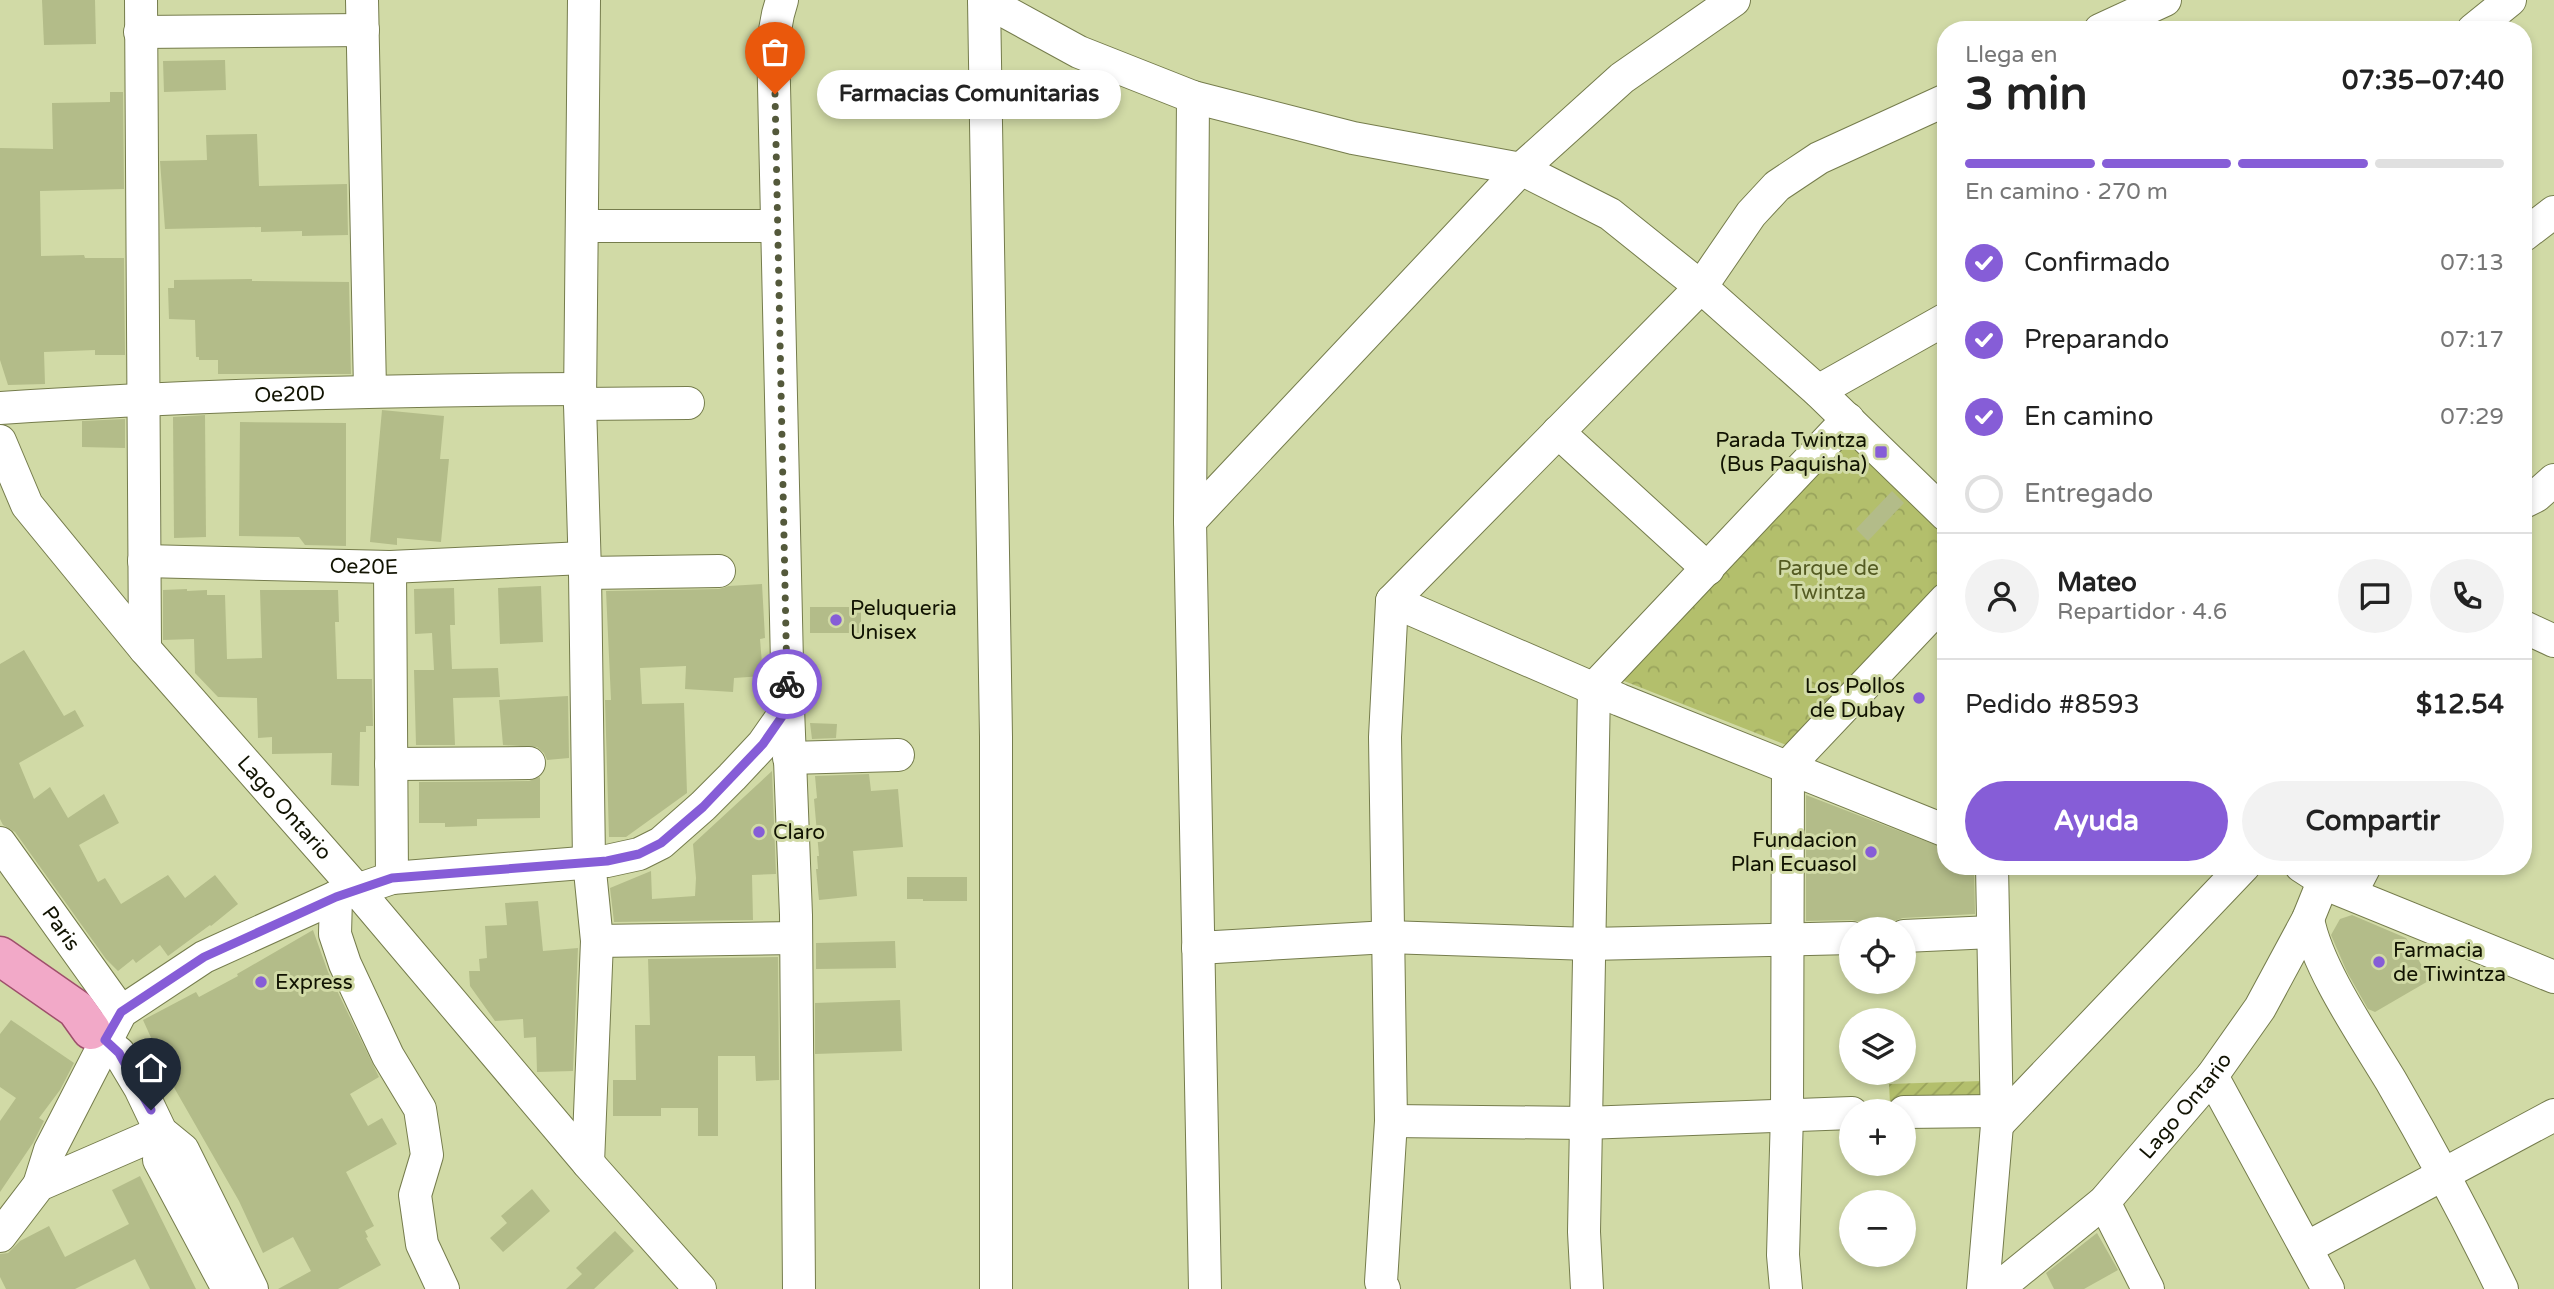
<!DOCTYPE html>
<html lang="es">
<head>
<meta charset="utf-8">
<style>
  :root { --surface:#fff; --page:#f2f2f2; --text:#222; --muted:#767676; --line:#e0e0e0; --accent:#865dd7 }
  body { margin:0; font-family:"Varela Round",sans-serif; background:var(--page); color:var(--text); height:100vh; display:flex; flex-direction:column; font-size:26px; white-space:nowrap }
  * { box-sizing:border-box; margin:0 }
  p { font-size:23px; color:var(--muted) }
  .icon { flex:none; width:38px; height:38px; fill:none; stroke:currentColor; stroke-width:2; stroke-linecap:round; stroke-linejoin:round }
  .map { position:relative; flex:1; overflow:hidden }
  .details { position:absolute; left:1937px; top:21px; width:595px; height:854px; display:flex; flex-direction:column; background:var(--surface); border-radius:28px; box-shadow:0 4px 10px #0003 }
  .details>* { flex:none }
  .controls { position:absolute; left:1839px; top:917px; display:grid; gap:14px }
  .controls a { display:grid; place-items:center; width:77px; height:77px; border-radius:50%; background:var(--surface); box-shadow:0 4px 10px #0003; font-size:35px }
  .pin { position:absolute; display:grid; place-items:center; width:60px; height:60px; color:#fff; margin:-72px -30px; border-radius:50% 50% 50% 0; rotate:-45deg; box-shadow:0 0 7px #0007 }
  .pin .icon { rotate:45deg }
  .courier { position:absolute; display:grid; place-items:center; width:70px; height:70px; margin:-35px; border:5px solid #865dd7; border-radius:50%; background:#fff; color:#222; box-shadow:0 2px 9px #0007 }
  .bubble { position:absolute; height:49px; border-radius:24px; background:var(--surface); box-shadow:0 4px 10px #0003; font-size:23px; font-weight:700; line-height:49px; text-align:center }
  .summary em { font-style:normal; font-weight:700 }
  .summary div { display:flex; flex-direction:column-reverse }
  .summary { display:flex; align-items:center; justify-content:space-between; height:119px; padding:0 28px }
  h1 { font-size:46px; font-weight:700; line-height:52px }
  .bar { display:grid; grid-template-columns:repeat(4,1fr); gap:10px 7px; align-content:center; height:84px; padding:0 28px }
  .bar i { height:9px; border-radius:5px; background:var(--line) }
  .bar .selected { background:var(--accent) }
  .bar p { grid-column:span 4 }
  .line { display:flex; align-items:center; gap:18px; padding:0 28px; border-top:2px solid var(--line) }
  .line div { flex:1 }
  .round { display:grid; place-items:center; flex:none; width:74px; height:74px; border-radius:37px; background:var(--page) }
  ol { padding:0 28px; list-style:none }
  li { display:flex; align-items:center; gap:21px; height:77px }
  li p { margin-inline-start:auto }
  li .icon { padding:7px; border-radius:50%; background:var(--accent); color:#fff; stroke-width:4 }
  li:last-child { color:var(--muted) }
  li i { width:38px; height:38px; border:4px solid var(--line); border-radius:50% }
  .action { display:flex; gap:14px; margin-top:auto; padding:14px 28px }
  .action a { flex:1; height:80px; border-radius:42px; background:var(--accent); color:#fff; font-size:28px; font-weight:700; line-height:80px; text-align:center }
  .action a+a { background:var(--page); color:var(--text) }
  .map>svg:first-child { display:block }
  .park { fill:url(#park-crowns) }
  .garden { fill:url(#garden-furrows) }
  .building { fill:#b3bc89 }
  .lines { fill:none; stroke-linecap:round; stroke-linejoin:round }
  .minor-casing { stroke:#757c4c; stroke-width:34 }
  .major-casing { stroke:#9e4f6b; stroke-width:41 }
  .minor { stroke:#fff; stroke-width:32 }
  .major { stroke:#f2a9c8; stroke-width:38 }
  .done { stroke:#54593b; stroke-width:7; stroke-dasharray:0 12.6 }
  .route { stroke:#865dd7; stroke-width:9 }
  .poi-dot { fill:#865dd7; stroke:#d1daa6; stroke-width:2.5 }
  .labels { text-anchor:middle; stroke-width:6; stroke-linejoin:round; paint-order:stroke }
  .street-label { font-size:21px; fill:#111302; stroke:#d1daa6 }
  .poi-label { font-size:21px; fill:#111302; stroke:#d1daa6; text-anchor:start }
  .park-label { font-size:21px; fill:#545b22; stroke:#d1daa6 }
</style>
</head>
<body>
<div class="map">
<svg width="2554" height="1289" viewBox="0 0 2554 1289">
  <defs>
    <pattern id="park-crowns" width="20" height="18" patternUnits="userSpaceOnUse" patternTransform="scale(1.75)"><rect width="20" height="18" fill="#b3bf6c"/><path d="M2 6a3 3 0 1 1 6 0M12 15a3 3 0 1 1 6 0" fill="none" stroke="#99a35c"/></pattern>
    <pattern id="garden-furrows" width="10" height="10" patternUnits="userSpaceOnUse" patternTransform="scale(1.75)"><rect width="10" height="10" fill="#b3bf6c"/><path d="M-1 1l2-2M0 10L10 0M9 11l2-2" fill="none" stroke="#99a35c"/></pattern>
  </defs>
  <rect width="100%" height="100%" fill="#d1daa6"/>
  <path class="park" d="M 1845,436 L 1946,533 L 1946,582 L 1789,746 L 1614,677 Z"/>
  <path class="garden" d="M 1982,1081 L 1988,1103 L 1890,1104 L 1889,1084 Z"/>
  <g class="building">
    <path d="M 42,0 L 95,0 L 96,44 L 44,45 Z"/>
    <path d="M 225,60 L 226,90 L 164,92 L 163,61 Z"/>
    <path d="M 110,92 L 123,92 L 124,189 L 40,191 L 41,256 L 84,255 L 85,258 L 124,258 L 125,355 L 95,355 L 95,350 L 44,352 L 45,384 L 8,385 L 0,360 L 0,148 L 53,149 L 52,103 L 110,102 Z"/>
    <path d="M 257,134 L 259,186 L 347,184 L 348,235 L 302,236 L 302,231 L 261,232 L 261,227 L 165,229 L 160,161 L 207,160 L 206,135 Z"/>
    <path d="M 252,279 L 252,281 L 349,282 L 351,374 L 218,374 L 218,360 L 199,360 L 199,357 L 196,357 L 195,320 L 169,319 L 168,288 L 174,288 L 174,280 Z"/>
    <path d="M 382,410 L 444,416 L 440,459 L 449,459 L 441,542 L 397,538 L 397,545 L 370,542 Z"/>
    <path d="M 205,415 L 206,537 L 174,538 L 173,417 Z"/>
    <path d="M 125,419 L 125,448 L 82,447 L 82,421 Z"/>
    <path d="M 240,422 L 346,423 L 346,546 L 305,545 L 299,537 L 239,536 Z"/>
    <path d="M 1892,491 L 1904,503 L 1868,541 L 1856,529 Z"/>
    <path d="M 762,584 L 765,638 L 760,639 L 763,676 L 734,678 L 733,692 L 685,689 L 686,666 L 640,668 L 642,704 L 684,703 L 687,793 L 626,837 L 609,837 L 605,700 L 611,700 L 606,591 L 719,589 L 729,586 Z"/>
    <path d="M 541,586 L 543,642 L 500,644 L 498,588 Z"/>
    <path d="M 454,588 L 455,625 L 450,625 L 452,669 L 498,668 L 500,697 L 453,698 L 455,745 L 416,745 L 414,670 L 434,670 L 432,633 L 415,634 L 414,589 Z"/>
    <path d="M 187,589 L 187,591 L 207,590 L 207,595 L 225,595 L 227,659 L 262,658 L 260,590 L 338,590 L 339,622 L 335,622 L 337,679 L 372,679 L 373,726 L 366,726 L 366,732 L 360,732 L 359,786 L 331,785 L 332,753 L 272,754 L 272,737 L 258,738 L 257,698 L 218,697 L 195,673 L 194,639 L 163,640 L 163,590 Z"/>
    <rect x="810" y="607" width="51" height="26"/>
    <path d="M 24,650 L 64,716 L 75,710 L 84,726 L 19,763 L 34,799 L 50,787 L 68,818 L 104,794 L 119,823 L 79,845 L 98,882 L 105,878 L 121,904 L 168,875 L 185,898 L 215,875 L 238,904 L 211,926 L 210,925 L 168,956 L 160,945 L 136,963 L 133,959 L 118,971 L 106,959 L 15,832 L 3,825 L 0,819 L 0,664 Z"/>
    <path d="M 568,696 L 569,758 L 547,760 L 544,753 L 537,747 L 503,745 L 499,700 Z"/>
    <path d="M 810,723 L 837,724 L 836,738 L 812,739 Z"/>
    <path d="M 772,771 L 776,874 L 752,875 L 753,920 L 614,922 L 610,888 L 651,871 L 652,899 L 695,896 L 696,878 L 693,844 Z"/>
    <path d="M 869,774 L 871,791 L 898,789 L 903,847 L 853,851 L 857,896 L 819,900 L 816,869 L 818,869 L 817,856 L 819,856 L 814,799 L 817,798 L 815,776 Z"/>
    <path d="M 540,777 L 540,818 L 477,819 L 477,826 L 445,827 L 445,823 L 419,823 L 419,782 L 529,781 Z"/>
    <path d="M 1806,795 L 1946,849 L 1946,866 L 1974,866 L 1975,914 L 1903,918 L 1894,921 L 1888,928 L 1868,929 L 1861,922 L 1852,920 L 1806,921 Z"/>
    <path d="M 907,877 L 967,877 L 967,901 L 923,901 L 923,899 L 907,899 Z"/>
    <path d="M 538,901 L 543,951 L 578,948 L 573,1071 L 537,1072 L 536,1037 L 524,1038 L 523,1019 L 495,1021 L 470,986 L 469,971 L 480,971 L 479,959 L 487,958 L 485,926 L 507,925 L 505,903 Z"/>
    <path d="M 2352,915 L 2406,938 L 2430,980 L 2375,1012 L 2368,1009 L 2347,972 L 2331,935 L 2340,919 Z"/>
    <path d="M 313,930 L 328,972 L 379,1077 L 350,1094 L 368,1126 L 382,1118 L 397,1144 L 346,1172 L 374,1226 L 365,1231 L 368,1237 L 366,1238 L 381,1265 L 338,1289 L 278,1289 L 311,1271 L 293,1237 L 263,1253 L 239,1201 L 172,1084 L 143,1020 L 196,992 L 199,997 L 238,976 L 237,974 Z"/>
    <path d="M 895,941 L 896,968 L 816,969 L 816,943 Z"/>
    <path d="M 778,957 L 779,1080 L 756,1081 L 755,1056 L 718,1056 L 718,1136 L 698,1136 L 698,1108 L 661,1108 L 661,1116 L 613,1116 L 613,1080 L 636,1080 L 635,1025 L 650,1025 L 648,959 Z"/>
    <path d="M 900,1000 L 902,1051 L 815,1054 L 815,1003 Z"/>
    <path d="M 11,1020 L 74,1063 L 60,1090 L 39,1118 L 44,1121 L 33,1143 L 0,1192 L 0,1121 L 16,1098 L 0,1087 L 0,1034 Z"/>
    <path d="M 140,1176 L 196,1289 L 150,1289 L 135,1259 L 75,1289 L 6,1289 L 0,1277 L 0,1254 L 8,1253 L 20,1241 L 49,1226 L 65,1257 L 129,1224 L 112,1190 Z"/>
    <path d="M 532,1189 L 550,1211 L 503,1252 L 490,1238 L 507,1223 L 501,1216 Z"/>
    <path d="M 615,1231 L 634,1251 L 594,1289 L 566,1289 L 582,1274 L 576,1268 Z"/>
    <path d="M 2097,1233 L 2118,1270 L 2084,1289 L 2054,1289 L 2046,1273 Z"/>
  </g>
  <g class="lines">
    <g class="minor-casing">
      <g id="minor">
        <path d="M 141,0 L 145,649"/>
        <path d="M 362,0 L 370,390"/>
        <path d="M 584,0 L 580,404 L 585,573 L 589,861 L 597,941 L 588,1163"/>
        <path d="M 984,0 L 996,737 L 996,1289"/>
        <path d="M 984,0 L 1079,52 L 1193,97 L 1353,138 L 1521,169 L 1610,214 L 1701,287 L 1818,391 L 1946,515"/>
        <path d="M 2100,30 L 2165,0"/>
        <path d="M 2473,30 L 2510,0"/>
        <path d="M 140,32 L 363,30"/>
        <path d="M 1193,97 L 1190,521 L 1205,1289"/>
        <path d="M 582,226 L 777,226"/>
        <path d="M 2524,235 L 2554,212"/>
        <path d="M 1818,391 L 1946,319"/>
        <path d="M 580,404 L 688,403"/>
        <path id="s1" d="M 0,408 C 193,395 386,390 580,389"/>
        <path d="M 1558,432 L 1708,569"/>
        <path id="s2" d="M 0,441 L 27,505 L 145,649 L 357,890 L 588,1163 L 700,1289"/>
        <path d="M 2524,502 L 2536,496 L 2554,480"/>
        <path d="M 1190,521 L 1521,169 L 1622,78 L 1734,0"/>
        <path id="s3" d="M 144,561 L 390,567 L 584,558"/>
        <path d="M 390,567 L 392,878"/>
        <path d="M 585,573 L 719,571"/>
        <path d="M 1392,601 L 1620,700 L 1946,831"/>
        <path d="M 2524,627 L 2554,641"/>
        <path d="M 788,708 L 796,915 L 799,1289"/>
        <path d="M 789,758 L 898,755"/>
        <path d="M 391,764 L 529,763"/>
        <path id="s4" d="M 0,843 L 121,1012"/>
        <path d="M 2301,866 L 2335,888 L 2554,977"/>
        <path d="M 2351,893 L 2365,866"/>
        <path d="M 336,897 L 335,934 L 345,964 L 388,1056 L 420,1109 L 427,1155 L 415,1195 L 422,1244 L 443,1289"/>
        <path d="M 2308,919 C 2317,968 2364,1036 2391,1081 C 2431,1150 2467,1217 2502,1289"/>
        <path d="M 1904,936 L 1992,932"/>
        <path d="M 597,941 L 796,938"/>
        <path d="M 1198,948 L 1388,937 L 1589,944 L 1852,938"/>
        <path d="M 91,1030 L 119,1053 L 140,1088 L 161,1132 L 183,1150 L 252,1289"/>
        <path d="M 2212,1076 L 2328,1289"/>
        <path d="M 1904,1112 L 1996,1111"/>
        <path d="M 1391,1121 L 1585,1123 L 1852,1113"/>
        <path d="M 1997,1125 L 2244,866"/>
        <path d="M 161,1132 L 159,1160 L 228,1289"/>
        <path d="M 39,1185 L 50,1150 L 121,1012 L 204,957 L 336,897 L 392,878 L 607,861 L 639,854 L 661,843 L 703,806 L 732,777 L 763,744 L 788,708 L 773,41 L 778,14 L 782,0"/>
        <path d="M 2104,1202 L 2148,1289"/>
        <path d="M 0,1236 L 39,1185 L 161,1132"/>
        <path d="M 2306,1248 L 2554,1115"/>
        <path d="M 1384,1289 L 1381,1282 L 1391,1121 L 1385,737 L 1392,601 L 1701,287 L 1751,214 L 1777,186 L 1819,158 L 1946,100"/>
        <path d="M 1587,1289 L 1584,1232 L 1594,688 L 1848,419"/>
        <path d="M 1786,1289 L 1783,1255 L 1787,1114 L 1788,766 L 1946,599"/>
        <path d="M 1983,1289 L 1997,1125 L 1992,866"/>
        <path id="s5" d="M 1997,1289 L 2104,1202 L 2212,1076 L 2260,1008 L 2308,919 L 2323,882"/>
      </g>
    </g>
    <g class="major-casing">
      <path id="major" d="M 0,956 L 76,1009 L 91,1030"/>
    </g>
    <use href="#minor" class="minor"/>
    <use href="#major" class="major"/>
  </g>
  <g class="lines">
    <path class="done" d="M 775,94 L 787,684"/>
    <path class="route" d="M 151,1110 L 119,1053 L 105,1040 L 121,1012 L 204,957 L 336,897 L 392,878 L 607,861 L 639,854 L 661,843 L 703,807 L 763,744 L 788,708 L 787,684"/>
  </g>
  <g class="poi-dot">
    <rect x="1874" y="445" width="14" height="14" rx="3.5"/>
    <circle cx="836" cy="620" r="7"/>
    <circle cx="1919" cy="698" r="7"/>
    <circle cx="759" cy="832" r="7"/>
    <circle cx="1871" cy="852" r="7"/>
    <circle cx="2379" cy="962" r="7"/>
    <circle cx="261" cy="982" r="7"/>
  </g>
  <g class="labels">
    <g class="street-label">
      <text dy="7" stroke="none"><textPath href="#s1" startOffset="290">Oe20D</textPath></text>
      <text dy="7" stroke="none"><textPath href="#s3" startOffset="220">Oe20E</textPath></text>
      <text dy="7" stroke="none"><textPath href="#s2" startOffset="467">Lago Ontario</textPath></text>
      <text dy="7" stroke="none"><textPath href="#s4" startOffset="105">Paris</textPath></text>
      <text dy="7" stroke="none"><textPath href="#s5" startOffset="264">Lago Ontario</textPath></text>
    </g>
    <g class="poi-label">
      <text x="1867" y="447" text-anchor="end">Parada Twintza<tspan x="1867" dy="24">(Bus Paquisha)</tspan></text>
      <text x="850" y="615">Peluqueria<tspan x="850" dy="24">Unisex</tspan></text>
      <text x="1905" y="693" text-anchor="end">Los Pollos<tspan x="1905" dy="24">de Dubay</tspan></text>
      <text x="773" y="839">Claro</text>
      <text x="1857" y="847" text-anchor="end">Fundacion<tspan x="1857" dy="24">Plan Ecuasol</tspan></text>
      <text x="2393" y="957">Farmacia<tspan x="2393" dy="24">de Tiwintza</tspan></text>
      <text x="275" y="989">Express</text>
    </g>
    <g class="park-label">
      <text x="1828" y="575">Parque de<tspan x="1828" dy="24">Twintza</tspan></text>
    </g>
  </g>
</svg>
<div class="controls">
<a><svg class="icon" aria-label="locate" viewBox="0 0 24 24"><circle cx="12" cy="12" r="6"/><path d="M12 2v4M12 18v4M2 12h4M18 12h4"/></svg></a>
<a><svg class="icon" aria-label="layers" viewBox="0 0 24 24"><path d="M12 4l9 5-9 5-9-5zM3 14l9 5 9-5"/></svg></a>
<a>+</a>
<a>−</a>
</div>
<div class="pin" style="left:775px;top:94px;background:#ea580c"><svg class="icon" aria-label="bag" viewBox="0 0 24 24"><path d="M5 8h14l-1 12H6zM9 8a3 3 0 0 1 6 0"/></svg></div>
<div class="pin" style="left:151px;top:1110px;background:#1f2937"><svg class="icon" aria-label="home" viewBox="0 0 24 24"><path d="M3 11l9-7 9 7M6 9v11h12V9"/></svg></div>
<div class="courier" style="left:787px;top:684px"><svg class="icon" aria-label="bike" viewBox="0 0 24 24"><circle cx="6" cy="16" r="4"/><circle cx="18" cy="16" r="4"/><path d="M6 16l4-8h5l3 8M10 8l3 8H6M13 5h3"/></svg></div>
<div class="bubble" style="left:817px;top:70px;width:304px">Farmacias Comunitarias</div>
<section class="details">
<div class="summary"><div><h1>3 min</h1><p>Llega en</p></div><em>07:35–07:40</em></div>
<div class="bar"><i class="selected"></i><i class="selected"></i><i class="selected"></i><i></i><p>En camino · 270 m</p></div>
<ol>
<li><svg class="icon" aria-label="check" viewBox="0 0 24 24"><path d="M5 12l5 5 9-10"/></svg>Confirmado<p>07:13</p></li>
<li><svg class="icon" aria-label="check" viewBox="0 0 24 24"><path d="M5 12l5 5 9-10"/></svg>Preparando<p>07:17</p></li>
<li><svg class="icon" aria-label="check" viewBox="0 0 24 24"><path d="M5 12l5 5 9-10"/></svg>En camino<p>07:29</p></li>
<li><i></i>Entregado</li>
</ol>
<div class="line" style="height:126px"><a class="round"><svg class="icon" aria-label="person" viewBox="0 0 24 24"><circle cx="12" cy="8" r="4"/><path d="M4 21q1-7 8-7t8 7"/></svg></a><div><b>Mateo</b><p>Repartidor · 4.6</p></div><a class="round"><svg class="icon" aria-label="chat" viewBox="0 0 24 24"><path d="M4 5h16v11H9l-5 4z"/></svg></a><a class="round"><svg class="icon" aria-label="phone" viewBox="0 0 24 24"><path d="M5 4h4l2 5-3 2q2 4 5 5l2-3 5 2v4C11 20 4 13 5 4z"/></svg></a></div>
<div class="line" style="height:91px"><div>Pedido #8593</div><b>$12.54</b></div>
<div class="action"><a>Ayuda</a><a>Compartir</a></div>
</section>
</div>
</body>
</html>
